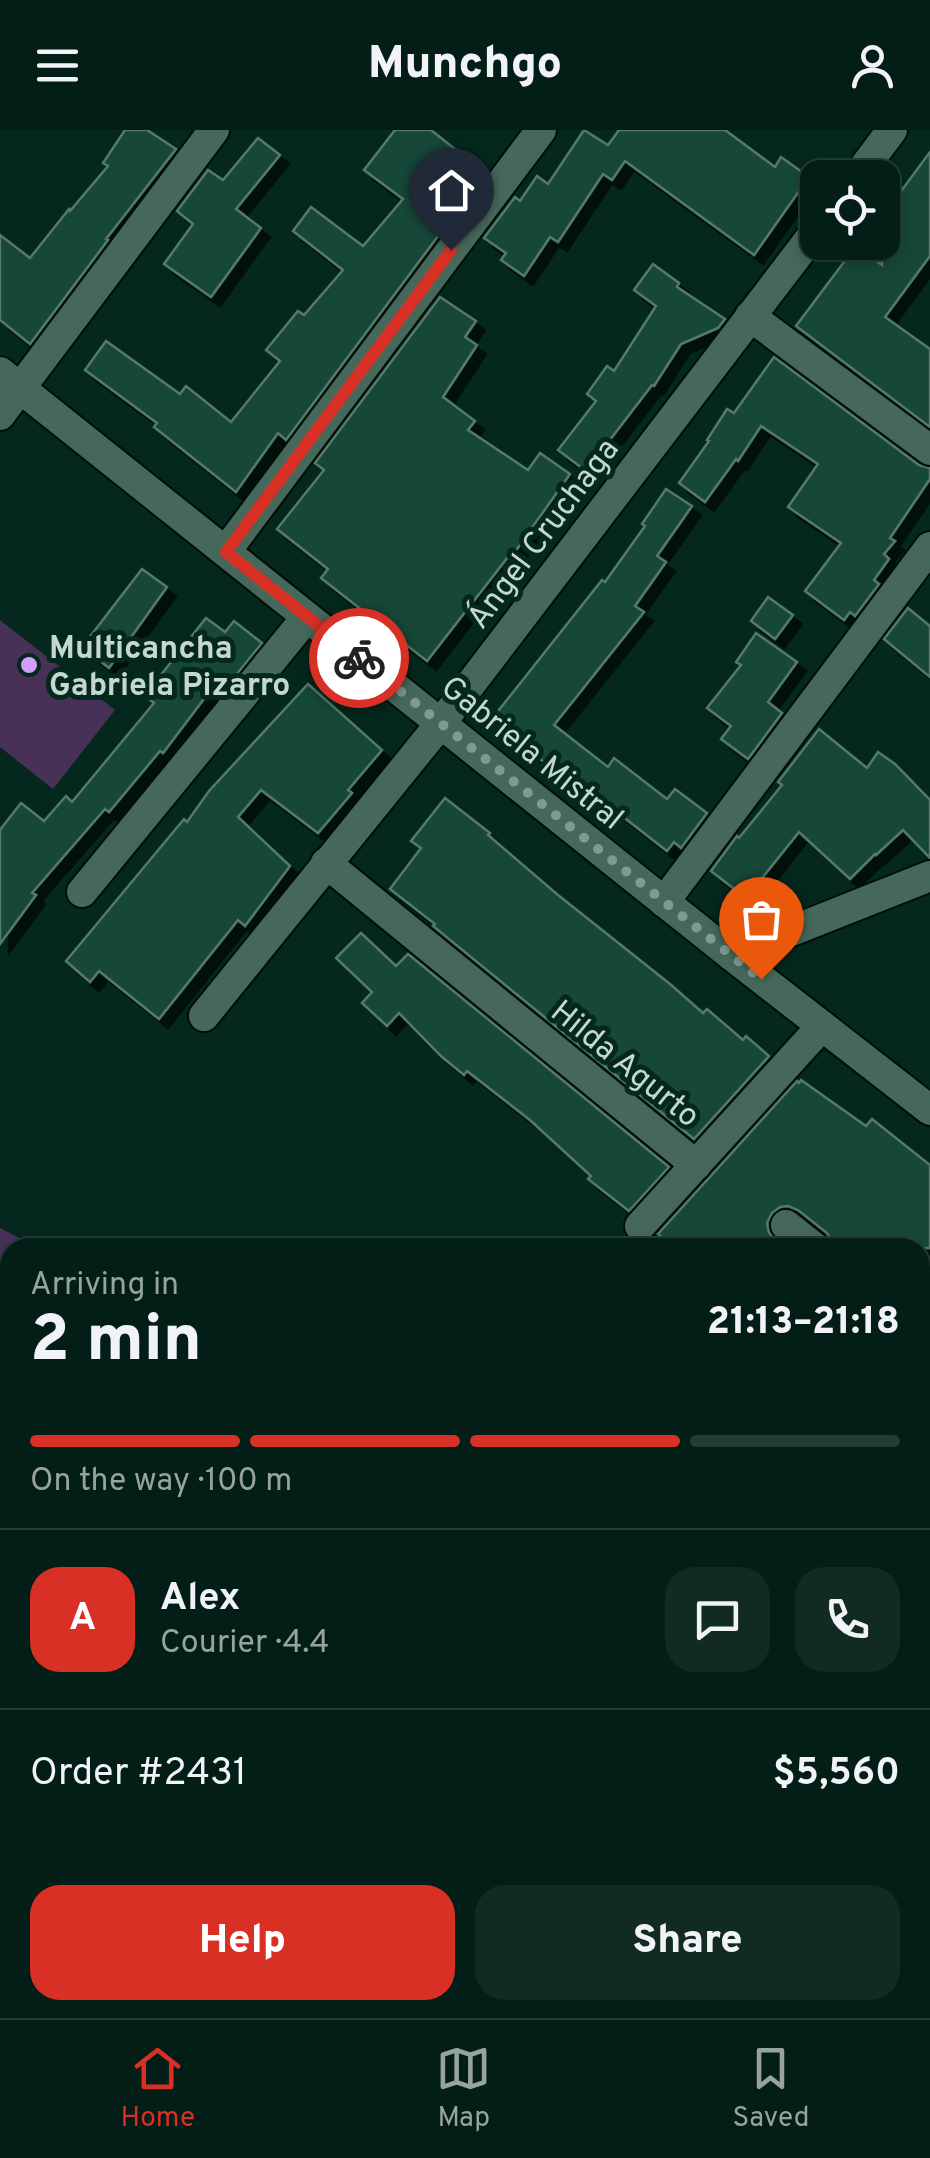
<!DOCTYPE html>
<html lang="en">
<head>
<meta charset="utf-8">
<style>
  :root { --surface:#031e16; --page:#112b23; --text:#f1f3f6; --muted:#97a2a1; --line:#243c35; --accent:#d93025 }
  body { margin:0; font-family:Overpass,sans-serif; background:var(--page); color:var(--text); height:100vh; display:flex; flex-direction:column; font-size:38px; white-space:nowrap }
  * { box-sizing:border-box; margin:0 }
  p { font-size:32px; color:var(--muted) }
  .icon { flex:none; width:55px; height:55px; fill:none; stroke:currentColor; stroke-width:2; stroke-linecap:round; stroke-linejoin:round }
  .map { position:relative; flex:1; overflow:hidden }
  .side { position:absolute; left:0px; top:1108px; width:930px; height:782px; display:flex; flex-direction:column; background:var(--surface); border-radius:30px 30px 0 0; box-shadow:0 5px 15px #0003,0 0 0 2px var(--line) }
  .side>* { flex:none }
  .controls { position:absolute; left:800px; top:30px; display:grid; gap:20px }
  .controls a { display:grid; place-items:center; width:100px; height:100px; border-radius:20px; background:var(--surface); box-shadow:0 5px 15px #0003,0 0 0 2px var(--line); font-size:50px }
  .pin { position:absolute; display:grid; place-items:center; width:85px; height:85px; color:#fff; margin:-102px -42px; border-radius:50% 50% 50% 0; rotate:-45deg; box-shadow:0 0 10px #0007 }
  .pin .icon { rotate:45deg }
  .courier { position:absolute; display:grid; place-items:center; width:100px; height:100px; margin:-50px; border:8px solid #d93025; border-radius:50%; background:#fff; color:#222; box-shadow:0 2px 12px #0007 }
  .headline em { font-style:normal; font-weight:800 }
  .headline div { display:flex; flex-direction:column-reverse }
  .headline { display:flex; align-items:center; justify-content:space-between; height:170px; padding:0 30px }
  h1 { font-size:65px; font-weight:800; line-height:75px }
  .bar { display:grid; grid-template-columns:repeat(4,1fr); gap:15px 10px; align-content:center; height:120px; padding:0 30px }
  .bar i { height:12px; border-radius:8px; background:var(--line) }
  .bar .current { background:var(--accent) }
  .bar p { grid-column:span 4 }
  .line { display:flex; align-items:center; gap:25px; padding:0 30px; border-top:2px solid var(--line) }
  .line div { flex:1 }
  .round { display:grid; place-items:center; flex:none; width:105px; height:105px; border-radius:30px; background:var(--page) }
  .button { display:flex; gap:20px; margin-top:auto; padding:20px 30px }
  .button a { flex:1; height:115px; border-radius:30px; background:var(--accent); color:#fff; font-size:40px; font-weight:800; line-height:115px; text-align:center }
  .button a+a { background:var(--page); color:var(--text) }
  header { display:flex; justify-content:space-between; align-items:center; height:130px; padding:0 30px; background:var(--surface); font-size:45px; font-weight:800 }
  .menu { display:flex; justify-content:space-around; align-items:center; height:140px; border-top:2px solid var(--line); background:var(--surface); font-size:28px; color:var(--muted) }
  .menu a { display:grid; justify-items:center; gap:5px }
  .menu .current { color:var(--accent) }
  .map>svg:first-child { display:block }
  .green { fill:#483157 }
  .water { fill:#48265e }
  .building { fill:#134737; stroke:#56796c; stroke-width:2.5; filter:url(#shadow) }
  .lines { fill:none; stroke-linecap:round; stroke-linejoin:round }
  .street-casing { stroke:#000f08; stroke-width:34 }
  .street { stroke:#46685b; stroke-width:30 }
  .done { stroke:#819a91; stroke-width:10; stroke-dasharray:0 18 }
  .route { stroke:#d93025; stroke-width:12 }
  .poi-dot { fill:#d49cfb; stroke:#04281d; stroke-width:4 }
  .labels { text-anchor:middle; stroke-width:10; stroke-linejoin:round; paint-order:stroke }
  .street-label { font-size:32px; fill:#c5d7cf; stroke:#04281d }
  .poi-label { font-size:32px; font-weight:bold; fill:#c5d7cf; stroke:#04281d; text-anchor:start }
</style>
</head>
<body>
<header><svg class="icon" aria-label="menu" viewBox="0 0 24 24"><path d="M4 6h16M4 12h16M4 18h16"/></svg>Munchgo<svg class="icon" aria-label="person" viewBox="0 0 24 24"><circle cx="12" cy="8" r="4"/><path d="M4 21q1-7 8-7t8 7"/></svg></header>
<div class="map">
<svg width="930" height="1888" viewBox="0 0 930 1888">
  <defs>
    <filter id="shadow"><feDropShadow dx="9" dy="9" stdDeviation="0" flood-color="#0009"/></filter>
  </defs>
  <rect width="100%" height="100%" fill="#04281d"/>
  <g class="green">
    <path d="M 0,490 L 115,580 L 53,659 L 0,617 Z"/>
    <path d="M 0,1098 L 37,1117 L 10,1118 L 10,1542 L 0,1535 Z"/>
  </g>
  <path class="water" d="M 0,1535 L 10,1542 L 10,1880 L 433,1880 L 442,1888 L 0,1888 Z"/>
  <g class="building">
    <path d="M 125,0 L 147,0 L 176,19 L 106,109 L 108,110 L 30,214 L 0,190 L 0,105 L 30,128 L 69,79 L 70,81 L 108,36 L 103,33 Z"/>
    <path d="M 395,0 L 431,0 L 485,43 L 286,310 L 278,303 L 236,362 L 154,297 L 157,293 L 85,240 L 106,211 L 180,264 L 186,256 L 231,292 L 280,231 L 266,220 L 298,181 L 304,185 L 343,140 L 293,101 L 311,77 L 363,116 L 403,69 L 364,40 Z"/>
    <path d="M 584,0 L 608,15 L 619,0 L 725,0 L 775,37 L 781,27 L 809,47 L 754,125 L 625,31 L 612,50 L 603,44 L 558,112 L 550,107 L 524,146 L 501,130 L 506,123 L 484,108 L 515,67 L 520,71 L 537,46 L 548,54 Z"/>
    <path d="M 258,8 L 280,25 L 236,79 L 261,98 L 211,167 L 164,134 L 193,94 L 177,81 L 208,40 L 223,50 Z"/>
    <path d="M 930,22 L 930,126 L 885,187 L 930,219 L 930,297 L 796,196 L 856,116 L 882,135 L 882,87 Z"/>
    <path d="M 653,134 L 679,153 L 677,157 L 725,189 L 718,198 L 681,214 L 654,256 L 652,255 L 586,341 L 558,320 L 596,271 L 587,264 L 607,236 L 614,241 L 656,176 L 634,160 Z"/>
    <path d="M 440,167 L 476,191 L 465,207 L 477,215 L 443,267 L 475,291 L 468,300 L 528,340 L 540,323 L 570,344 L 510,429 L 508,427 L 427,531 L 321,448 L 328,439 L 277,399 L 324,340 L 315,333 Z"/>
    <path d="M 774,227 L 919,335 L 930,338 L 930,349 L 890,408 L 895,411 L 884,424 L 889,429 L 874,450 L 879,454 L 855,486 L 850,482 L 844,490 L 805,461 L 841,413 L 788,377 L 818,334 L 761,296 L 738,331 L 736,329 L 705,372 L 679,353 L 709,311 L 707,310 L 727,279 L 734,283 Z"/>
    <path d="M 666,359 L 692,376 L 657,426 L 666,432 L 635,476 L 644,482 L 554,595 L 608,637 L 614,628 L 667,669 L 675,659 L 707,683 L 681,718 L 674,712 L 667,721 L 568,644 L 564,648 L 491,590 L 602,450 L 605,452 L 645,396 L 642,394 Z"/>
    <path d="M 142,439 L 167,457 L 109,538 L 82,517 Z"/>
    <path d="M 768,467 L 793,485 L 775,509 L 751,491 Z"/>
    <path d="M 908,478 L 930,496 L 930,547 L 884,509 Z"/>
    <path d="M 206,488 L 225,502 L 234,491 L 262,513 L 227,556 L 219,549 L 163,623 L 160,621 L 109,682 L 105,679 L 32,763 L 36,765 L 0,814 L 0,700 L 21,673 L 44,691 L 66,666 L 72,672 L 154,573 L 145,565 Z"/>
    <path d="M 756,503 L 797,532 L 768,572 L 782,583 L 748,629 L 721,609 L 731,596 L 707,578 L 741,535 L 736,532 Z"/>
    <path d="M 308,554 L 382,620 L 348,660 L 352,663 L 318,703 L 261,660 L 238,687 L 290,736 L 245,796 L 238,790 L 159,889 L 99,841 L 90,852 L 66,831 L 184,689 L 187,692 L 209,661 Z"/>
    <path d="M 819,599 L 867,638 L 878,622 L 895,634 L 930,670 L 930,728 L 903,700 L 876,725 L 875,724 L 850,749 L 799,702 L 746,768 L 711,741 L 737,706 L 739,708 L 782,655 L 778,652 Z"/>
    <path d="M 445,668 L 490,703 L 488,705 L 558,765 L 670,854 L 703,883 L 707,879 L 743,910 L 746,906 L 769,926 L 694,1009 L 433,796 L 435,794 L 390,759 L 421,718 L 411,711 Z"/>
    <path d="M 361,803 L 396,836 L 408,824 L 669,1037 L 629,1081 L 588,1049 L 591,1046 L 530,990 L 467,941 L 464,945 L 441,926 L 399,883 L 387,896 L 362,873 L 372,862 L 336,828 Z"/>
    <path d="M 801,950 L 866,996 L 872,989 L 930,1035 L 930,1118 L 833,1118 L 832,1110 L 827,1103 L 798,1080 L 788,1076 L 780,1077 L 772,1083 L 767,1093 L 769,1103 L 784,1118 L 676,1118 L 658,1104 L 797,951 L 799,953 Z"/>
  </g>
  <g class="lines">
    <g class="street-casing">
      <g id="street">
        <path d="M 856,48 L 892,0"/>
        <path d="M 750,186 L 930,320"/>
        <path d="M 0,242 L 731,825 L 930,980"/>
        <path d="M 0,285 L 214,0"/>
        <path d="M 226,421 L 541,0"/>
        <path d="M 326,733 L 696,1035"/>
        <path d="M 82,762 L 307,487"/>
        <path d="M 664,772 L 930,417"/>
        <path d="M 731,825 L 930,746"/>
        <path d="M 204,886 L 441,593 L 818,98"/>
        <path d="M 786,1095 L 815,1118"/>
        <path d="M 640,1096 L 822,896"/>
        <path d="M 920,1198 L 930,1206"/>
        <path d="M 920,1364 L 930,1351"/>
        <path d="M 920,1433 L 930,1441"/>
      </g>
    </g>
    <use href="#street" class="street"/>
  </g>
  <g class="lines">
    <path class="done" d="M 359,528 L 761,849"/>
    <path class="route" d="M 359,528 L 226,422 L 451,120"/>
  </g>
  <circle class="poi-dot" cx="29" cy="535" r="10"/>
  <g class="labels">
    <g class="street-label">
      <text transform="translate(542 403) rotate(-53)" y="11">Ángel Cruchaga</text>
      <text transform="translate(533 622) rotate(39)" y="11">Gabriela Mistral</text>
      <text transform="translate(626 933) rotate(39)" y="11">Hilda Agurto</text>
    </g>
    <g class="poi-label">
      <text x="49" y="528">Multicancha<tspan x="49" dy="37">Gabriela Pizarro</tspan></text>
    </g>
  </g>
</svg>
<div class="controls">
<a><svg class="icon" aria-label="locate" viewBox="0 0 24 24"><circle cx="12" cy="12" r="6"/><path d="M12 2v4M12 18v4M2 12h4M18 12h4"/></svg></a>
</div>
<div class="pin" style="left:761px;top:849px;background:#ea580c"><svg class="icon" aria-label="bag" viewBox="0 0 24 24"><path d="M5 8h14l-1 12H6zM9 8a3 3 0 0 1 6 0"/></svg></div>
<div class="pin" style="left:451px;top:120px;background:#1f2937"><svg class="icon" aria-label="home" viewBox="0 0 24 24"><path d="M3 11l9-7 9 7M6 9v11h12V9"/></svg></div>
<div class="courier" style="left:359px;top:528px"><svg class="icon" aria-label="bike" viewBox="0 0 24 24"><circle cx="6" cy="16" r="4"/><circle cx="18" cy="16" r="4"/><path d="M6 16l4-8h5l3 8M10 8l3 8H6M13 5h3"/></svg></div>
<section class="side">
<div class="headline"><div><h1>2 min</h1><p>Arriving in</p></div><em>21:13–21:18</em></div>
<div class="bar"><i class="current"></i><i class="current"></i><i class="current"></i><i></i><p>On the way · 100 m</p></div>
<div class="line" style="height:180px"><b class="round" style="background:var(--accent);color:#fff">A</b><div><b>Alex</b><p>Courier · 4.4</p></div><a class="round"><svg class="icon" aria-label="chat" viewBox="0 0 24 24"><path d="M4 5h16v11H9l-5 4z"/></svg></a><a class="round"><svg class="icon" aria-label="phone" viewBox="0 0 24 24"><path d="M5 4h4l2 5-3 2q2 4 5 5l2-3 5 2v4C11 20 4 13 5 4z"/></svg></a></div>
<div class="line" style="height:130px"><div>Order #2431</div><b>$5,560</b></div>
<div class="button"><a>Help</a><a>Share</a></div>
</section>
</div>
<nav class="menu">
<a class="current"><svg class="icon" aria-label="home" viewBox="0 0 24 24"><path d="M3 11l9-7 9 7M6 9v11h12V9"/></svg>Home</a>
<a><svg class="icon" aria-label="map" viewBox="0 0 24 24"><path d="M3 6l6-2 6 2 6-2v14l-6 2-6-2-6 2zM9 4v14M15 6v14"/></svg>Map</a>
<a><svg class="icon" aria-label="saved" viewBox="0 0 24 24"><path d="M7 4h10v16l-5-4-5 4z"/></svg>Saved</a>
</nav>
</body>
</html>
